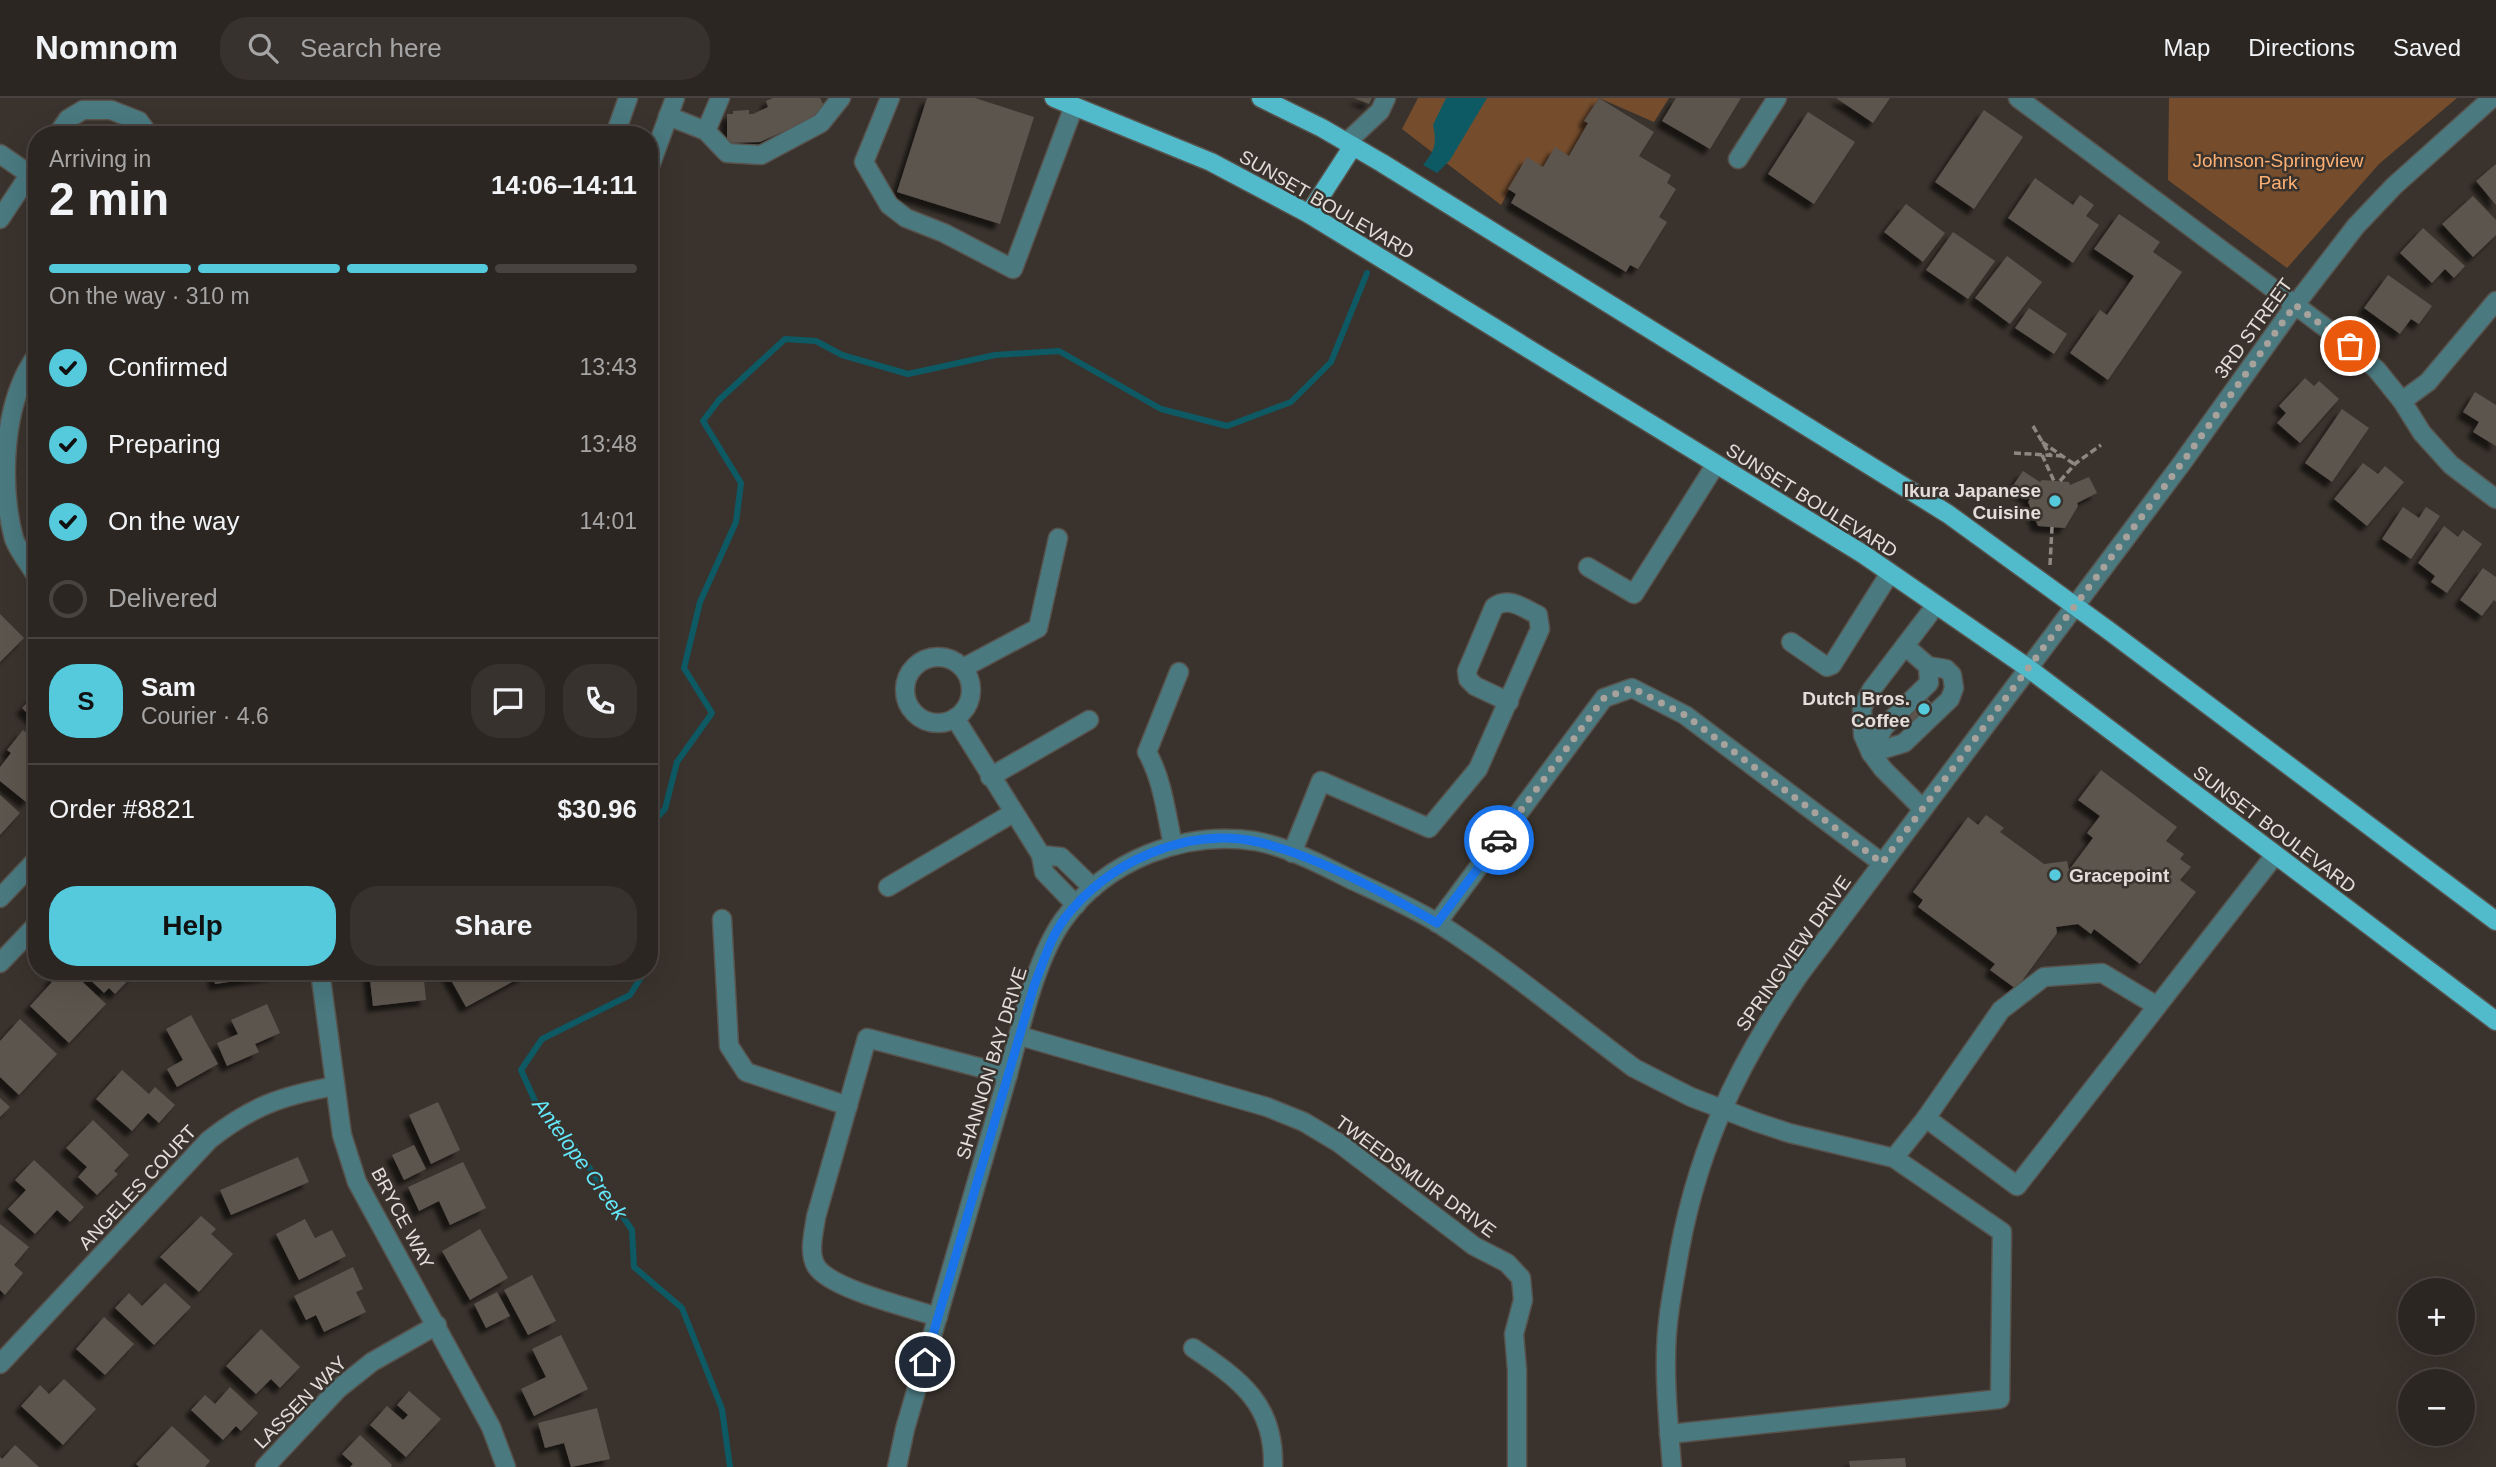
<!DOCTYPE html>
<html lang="en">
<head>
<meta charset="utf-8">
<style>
  :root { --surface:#2c2622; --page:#38322f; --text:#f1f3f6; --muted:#a6a5a5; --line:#484340; --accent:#54cadc }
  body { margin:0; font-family:Helvetica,sans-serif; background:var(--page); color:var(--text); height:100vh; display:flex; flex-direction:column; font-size:26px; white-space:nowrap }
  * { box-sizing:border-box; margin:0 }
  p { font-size:23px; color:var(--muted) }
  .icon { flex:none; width:38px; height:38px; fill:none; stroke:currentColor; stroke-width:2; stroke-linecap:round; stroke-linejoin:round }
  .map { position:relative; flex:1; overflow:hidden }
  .details { position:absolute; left:28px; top:28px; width:630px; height:854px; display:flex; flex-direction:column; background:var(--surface); border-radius:28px; box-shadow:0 7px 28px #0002,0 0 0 2px var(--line) }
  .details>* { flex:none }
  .controls { position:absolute; left:2398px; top:1180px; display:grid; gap:14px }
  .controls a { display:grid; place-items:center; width:77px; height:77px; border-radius:50%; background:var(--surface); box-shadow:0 7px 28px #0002,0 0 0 2px var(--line); font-size:35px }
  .pin { position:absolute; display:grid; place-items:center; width:60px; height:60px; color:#fff; margin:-30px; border:4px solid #fff; border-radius:50%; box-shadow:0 2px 7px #0007 }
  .courier { position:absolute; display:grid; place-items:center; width:70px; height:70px; margin:-35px; border:5px solid #1a73e8; border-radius:50%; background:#fff; color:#222; box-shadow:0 2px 9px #0007 }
  .head em { font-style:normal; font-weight:700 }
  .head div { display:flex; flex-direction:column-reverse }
  .head { display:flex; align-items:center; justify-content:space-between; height:119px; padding:0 21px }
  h1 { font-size:46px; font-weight:700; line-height:52px }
  .bar { display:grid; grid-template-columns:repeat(4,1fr); gap:10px 7px; align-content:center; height:84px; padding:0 21px }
  .bar i { height:9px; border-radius:5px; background:var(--line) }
  .bar .current { background:var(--accent) }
  .bar p { grid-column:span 4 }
  .line { display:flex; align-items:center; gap:18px; padding:0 21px; border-top:2px solid var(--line) }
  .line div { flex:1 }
  .round { display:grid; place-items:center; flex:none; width:74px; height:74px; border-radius:28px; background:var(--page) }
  ol { padding:0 21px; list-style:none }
  li { display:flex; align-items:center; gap:21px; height:77px }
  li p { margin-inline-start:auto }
  li .icon { padding:7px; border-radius:50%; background:var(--accent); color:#111; stroke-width:4 }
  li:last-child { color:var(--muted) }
  li i { width:38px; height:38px; border:4px solid var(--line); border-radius:50% }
  .action { display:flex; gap:14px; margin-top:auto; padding:14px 21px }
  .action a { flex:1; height:80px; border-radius:28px; background:var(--accent); color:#111; font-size:28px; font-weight:700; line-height:80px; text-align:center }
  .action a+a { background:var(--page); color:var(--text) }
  header { display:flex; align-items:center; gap:42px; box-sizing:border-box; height:98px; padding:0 35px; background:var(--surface); border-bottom:2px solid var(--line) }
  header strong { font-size:33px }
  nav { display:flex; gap:38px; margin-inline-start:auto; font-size:24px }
  .search { width:490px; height:63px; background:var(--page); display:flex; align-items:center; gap:18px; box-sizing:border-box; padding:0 24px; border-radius:28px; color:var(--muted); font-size:26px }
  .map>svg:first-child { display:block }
  .green { fill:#754d2d }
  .water { fill:#0d5a65 }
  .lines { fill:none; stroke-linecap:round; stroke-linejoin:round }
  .stream { stroke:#0d5a65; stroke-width:6 }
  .building { fill:#5c544e; filter:url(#shadow) }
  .minor-casing { stroke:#58524c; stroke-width:21 }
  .major-casing { stroke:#58524c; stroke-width:21 }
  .path { stroke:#8d8782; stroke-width:3.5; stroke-dasharray:7 3.5; stroke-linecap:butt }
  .minor { stroke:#4a7980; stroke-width:18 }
  .major { stroke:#51bbcc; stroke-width:18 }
  .done { stroke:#a8a29d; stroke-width:7; stroke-dasharray:0 12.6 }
  .route { stroke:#1a73e8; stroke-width:9 }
  .poi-dot { fill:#54cadc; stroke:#3a332d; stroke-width:2.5 }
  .labels { text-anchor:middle; stroke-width:5; stroke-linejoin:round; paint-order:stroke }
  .park-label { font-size:19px; fill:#fdb074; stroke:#3a332d }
  .street-label { font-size:19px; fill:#e3deda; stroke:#3a332d }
  .poi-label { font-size:19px; font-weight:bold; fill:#e3deda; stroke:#3a332d; text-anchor:end }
  .water-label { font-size:21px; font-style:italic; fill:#64e8fc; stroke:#3a332d }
</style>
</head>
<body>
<header>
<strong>Nomnom</strong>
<div class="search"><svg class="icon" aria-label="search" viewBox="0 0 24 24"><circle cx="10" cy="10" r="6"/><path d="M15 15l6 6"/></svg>Search here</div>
<nav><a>Map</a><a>Directions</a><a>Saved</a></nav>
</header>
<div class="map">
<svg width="2496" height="1369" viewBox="0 0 2496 1369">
  <defs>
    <filter id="shadow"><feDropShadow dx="-6" dy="6" stdDeviation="2" flood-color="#0009"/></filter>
  </defs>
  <rect width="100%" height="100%" fill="#3a332d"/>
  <g class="green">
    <path d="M 1418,0 L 1599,0 L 1584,23 L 1588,25 L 1569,58 L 1555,50 L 1543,69 L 1527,60 L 1501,107 L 1402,31 Z"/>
    <path d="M 1599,0 L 1669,0 L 1654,24 Z"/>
    <path d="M 2169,0 L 2457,0 L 2379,66 L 2287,170 L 2168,82 Z"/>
  </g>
  <path class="water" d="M 1446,0 L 1487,0 L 1450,62 L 1437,75 L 1423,67 C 1435,53 1437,45 1433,27 Z"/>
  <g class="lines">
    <g class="stream">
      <path d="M 649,728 L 665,711 L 677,664 L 712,615 L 684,570 L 700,504 L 736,424 L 741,385 L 703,323 L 719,302 L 785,241 L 816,243 L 842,257 L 908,276 L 995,257 L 1059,253 L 1161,311 L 1227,328 L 1291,304 L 1331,264 L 1367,175"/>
      <path d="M 645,873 L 630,897 L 542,941 L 521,972 L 535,1003 L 571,1043 L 632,1132 L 634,1169 L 682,1210 L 722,1311 L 730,1369"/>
    </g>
  </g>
  <g class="building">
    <path d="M 773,0 L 820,0 L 827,14 L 760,44 L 727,45 L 727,16 L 733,16 L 733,13 L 749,12 L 749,16 L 753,16 L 768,9 L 766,3 Z"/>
    <path d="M 927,0 L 975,0 L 1034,19 L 1000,126 L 897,94 Z"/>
    <path d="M 1354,0 L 1372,0 L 1369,6 Z"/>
    <path d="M 1599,0 L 1654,34 L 1639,58 L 1671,77 L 1667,85 L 1676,91 L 1659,119 L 1667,124 L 1638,171 L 1630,167 L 1626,174 L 1511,105 L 1516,96 L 1508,91 L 1527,59 L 1543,69 L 1555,49 L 1569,58 L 1588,25 L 1584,23 Z"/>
    <path d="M 1676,0 L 1741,0 L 1710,51 L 1662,23 Z"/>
    <path d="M 1836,0 L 1890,0 L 1873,25 Z"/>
    <path d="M 1984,12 L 2023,39 L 1974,111 L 1935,84 Z"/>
    <path d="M 1808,14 L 1855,44 L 1814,106 L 1768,76 Z"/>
    <path d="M 2496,66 L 2496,107 L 2476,83 Z"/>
    <path d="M 2035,80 L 2073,107 L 2080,97 L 2094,107 L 2086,118 L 2099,127 L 2073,165 L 2008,120 Z"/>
    <path d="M 2473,98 L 2496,122 L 2496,137 L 2473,159 L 2442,126 Z"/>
    <path d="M 1906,106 L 1945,135 L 1923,164 L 1884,134 Z"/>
    <path d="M 2119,116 L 2160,144 L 2153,154 L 2182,174 L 2108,282 L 2070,255 L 2100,212 L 2107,217 L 2134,178 L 2094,151 Z"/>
    <path d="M 2423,130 L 2465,168 L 2454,180 L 2445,171 L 2432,185 L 2400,155 Z"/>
    <path d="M 1953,134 L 1995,163 L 1968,201 L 1926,172 Z"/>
    <path d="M 2007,158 L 2042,184 L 2010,226 L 1975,200 Z"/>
    <path d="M 2388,177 L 2432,208 L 2419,226 L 2411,221 L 2400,236 L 2364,210 Z"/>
    <path d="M 2029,210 L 2067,236 L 2054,256 L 2015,230 Z"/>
    <path d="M 2305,280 L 2314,288 L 2319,283 L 2339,301 L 2300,345 L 2277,325 L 2286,315 L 2279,308 Z"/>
    <path d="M 2475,294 L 2496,307 L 2496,348 L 2473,334 L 2479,324 L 2463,314 Z"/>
    <path d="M 2342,311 L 2369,330 L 2332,384 L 2305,365 Z"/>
    <path d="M 2363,365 L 2378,376 L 2385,368 L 2404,384 L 2367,428 L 2334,401 Z"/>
    <path d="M 2023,373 L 2040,384 L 2042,382 L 2069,384 L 2070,387 L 2089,379 L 2097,395 L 2077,405 L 2078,408 L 2065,430 L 2038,428 L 2028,404 L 2030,401 L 2012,389 Z"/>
    <path d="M 2403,409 L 2419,420 L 2426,409 L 2440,418 L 2411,461 L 2382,441 Z"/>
    <path d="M 2444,428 L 2458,439 L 2463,432 L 2482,446 L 2447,495 L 2431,484 L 2435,478 L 2418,465 Z"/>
    <path d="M 2483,470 L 2496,479 L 2496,504 L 2494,502 L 2482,518 L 2460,502 Z"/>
    <path d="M 0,516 L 24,540 L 0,564 Z"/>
    <path d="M 1916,590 L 1945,617 L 1915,631 L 1903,619 Z"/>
    <path d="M 37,595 L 37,625 L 22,610 Z"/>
    <path d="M 23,632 L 37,644 L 37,691 L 26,704 L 0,683 L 0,669 L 11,655 L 7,652 Z"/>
    <path d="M 2101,672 L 2177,729 L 2166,743 L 2184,756 L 2180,761 L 2191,769 L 2180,782 L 2196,794 L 2140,866 L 2094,831 L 2091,836 L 2078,826 L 2056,829 L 2057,835 L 2016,891 L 1990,872 L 1995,866 L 1918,809 L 1923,802 L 1913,794 L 1968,719 L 1978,727 L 1986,717 L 2004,730 L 2000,734 L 2044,766 L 2067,763 L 2069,772 L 2093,740 L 2087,735 L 2100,718 L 2078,702 Z"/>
    <path d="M 0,697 L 20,715 L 0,737 Z"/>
    <path d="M 59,873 L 71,873 L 106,906 L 69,945 L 30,908 L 52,884 L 50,882 Z"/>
    <path d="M 81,873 L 137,873 L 115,896 L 109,890 L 104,895 Z"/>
    <path d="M 213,873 L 274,873 L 275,877 L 215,886 Z"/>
    <path d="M 369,873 L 423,873 L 426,902 L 373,908 Z"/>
    <path d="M 450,873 L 526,873 L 527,876 L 466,909 L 447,875 Z"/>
    <path d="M 267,906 L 280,935 L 255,946 L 259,954 L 227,968 L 217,945 L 238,936 L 231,922 Z"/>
    <path d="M 191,917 L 218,966 L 177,989 L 167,971 L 183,962 L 166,931 Z"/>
    <path d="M 20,921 L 57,956 L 19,997 L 0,979 L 0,943 Z"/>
    <path d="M 122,972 L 149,996 L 155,989 L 175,1007 L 159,1025 L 148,1015 L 132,1033 L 96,1001 Z"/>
    <path d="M 0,1000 L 10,1009 L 0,1019 Z"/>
    <path d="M 438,1004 L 460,1052 L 431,1066 L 409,1017 Z"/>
    <path d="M 93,1022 L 129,1057 L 114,1073 L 118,1076 L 97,1097 L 78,1079 L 87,1069 L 66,1050 Z"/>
    <path d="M 414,1047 L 426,1071 L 404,1082 L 392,1057 Z"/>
    <path d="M 298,1059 L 309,1084 L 231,1117 L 220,1092 Z"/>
    <path d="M 34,1062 L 84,1109 L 70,1124 L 57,1112 L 35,1136 L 8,1111 L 26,1092 L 15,1082 Z"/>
    <path d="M 463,1064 L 486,1110 L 450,1127 L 439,1103 L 419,1113 L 408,1089 Z"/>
    <path d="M 201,1118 L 216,1131 L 211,1136 L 233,1156 L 199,1194 L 160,1159 Z"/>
    <path d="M 305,1121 L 315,1140 L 332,1132 L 346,1158 L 299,1182 L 276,1136 Z"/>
    <path d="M 0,1126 L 29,1149 L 14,1167 L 23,1175 L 5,1197 L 0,1192 Z"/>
    <path d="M 480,1131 L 508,1180 L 470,1202 L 442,1153 Z"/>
    <path d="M 353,1169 L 363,1191 L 356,1194 L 366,1214 L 324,1234 L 316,1217 L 306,1222 L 294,1198 Z"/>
    <path d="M 532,1177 L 556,1223 L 528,1237 L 504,1192 Z"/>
    <path d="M 165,1185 L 191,1209 L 154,1247 L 115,1210 L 129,1195 L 142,1208 Z"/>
    <path d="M 497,1194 L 510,1218 L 486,1230 L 474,1206 Z"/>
    <path d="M 104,1219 L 134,1246 L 105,1277 L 76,1251 Z"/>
    <path d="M 261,1231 L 300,1269 L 280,1290 L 271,1281 L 256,1296 L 226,1268 Z"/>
    <path d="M 561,1237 L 588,1291 L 534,1318 L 521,1291 L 546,1279 L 532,1251 Z"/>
    <path d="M 64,1281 L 96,1311 L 63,1347 L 21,1308 L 40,1287 L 49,1296 Z"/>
    <path d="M 230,1289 L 258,1315 L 241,1333 L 236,1328 L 223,1342 L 191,1312 L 205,1297 L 215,1306 Z"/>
    <path d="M 409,1293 L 441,1321 L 406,1359 L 370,1327 L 387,1308 L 403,1322 L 408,1317 L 397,1307 Z"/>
    <path d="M 597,1310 L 610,1361 L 571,1369 L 564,1345 L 545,1350 L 538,1325 Z"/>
    <path d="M 172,1328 L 210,1363 L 205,1369 L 139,1369 L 136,1366 Z"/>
    <path d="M 360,1337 L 392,1367 L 391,1369 L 350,1369 L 353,1366 L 342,1356 Z"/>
    <path d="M 15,1347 L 39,1369 L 0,1369 L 0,1359 L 2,1361 Z"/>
    <path d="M 1905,1360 L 1906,1369 L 1850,1369 L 1849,1363 Z"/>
  </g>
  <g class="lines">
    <g class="minor-casing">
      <g id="minor">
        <path d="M 890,0 L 864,64 L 889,107 L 906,120 L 944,135 L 1013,171 L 1074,8"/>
        <path d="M 2018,0 L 2350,248 L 2377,272 L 2402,303 L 2422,335 L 2451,367 L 2496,401"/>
        <path d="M 668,18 L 706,33 L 727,55 L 761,57 L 821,25 L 841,0"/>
        <path d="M 706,33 L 720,0"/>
        <path d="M 57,37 L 68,21 L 83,12 L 111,12 L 139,23 L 149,37"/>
        <path d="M 615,37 L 628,0"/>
        <path d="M 1347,44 L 1380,13 L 1386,0"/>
        <path d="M 0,56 L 29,76"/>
        <path d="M 1738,61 L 1777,0"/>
        <path d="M 649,71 L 675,0"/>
        <path d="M 0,121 L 37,65"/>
        <path d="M 37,257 C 2,304 0,387 14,441 C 19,454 30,467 37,479"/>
        <path d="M 2402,303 L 2428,284 L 2496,203"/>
        <path d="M 1588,469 L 1634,496 L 1716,366"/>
        <path d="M 1791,544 L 1827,569 L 1832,567 L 1890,475"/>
        <path d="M 1905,548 L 1928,568 L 1946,571 L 1952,577 L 1954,590 L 1950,601 L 1904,645 L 1871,655 L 1884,629 L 1929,585 L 1928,568"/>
        <circle cx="938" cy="592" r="33"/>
        <path d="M 963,570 L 1038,530 L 1058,440"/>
        <path d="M 955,620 L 1041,757"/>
        <path d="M 990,679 L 1089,622"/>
        <path d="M 1923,711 L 1883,671 L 1871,655 L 1863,637 L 1862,610 L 1872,591 L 1936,507"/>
        <path d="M 1173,747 C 1166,715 1163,683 1147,654 L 1179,574"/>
        <path d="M 1292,755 L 1321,683 L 1429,730 L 1478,671 L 1540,531 L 1538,517 C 1523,510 1509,498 1494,509 L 1467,573 L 1468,581 L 1475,588 L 1509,604"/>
        <path d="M 888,789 L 1013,715"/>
        <path d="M 0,800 L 37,761"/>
        <path d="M 1076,807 L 1044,774 L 1041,757 L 1061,759 L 1093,790"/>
        <path d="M 722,821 L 729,948 L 746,974 L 848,1008"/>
        <path d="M 1437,825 L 1604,600 L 1632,590 L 1685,617 L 1882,765"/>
        <path d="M 0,865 L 37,826"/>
        <path d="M 320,873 L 342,1037 L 357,1084 L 491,1329 L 506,1369"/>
        <path d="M 1020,938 L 1267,1009 L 1304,1024 L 1339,1045 L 1474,1148 L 1507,1165 L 1521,1180 L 1523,1202 L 1514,1236 L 1517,1272 L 1517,1369"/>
        <path d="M 1926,1020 L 2017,1088 L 2275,757"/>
        <path d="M 1894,1060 L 1926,1020 L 2001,912 L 2044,879 L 2102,875 L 2157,908"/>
        <path d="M 938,1219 C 911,1210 830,1191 816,1168 C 808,1154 814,1134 816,1119 L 867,940 L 1008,977"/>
        <path d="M 1193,1250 C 1241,1282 1275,1307 1273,1369"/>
        <path d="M 0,1266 L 209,1042 C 252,1008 281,998 335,988"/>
        <path d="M 265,1369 L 338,1291 L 372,1264 L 437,1227"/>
        <path d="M 897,1369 L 905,1331 C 938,1217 971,1104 1004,990 C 1019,939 1033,864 1064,821 C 1107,762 1184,732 1255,743 C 1288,749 1320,766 1350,781 C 1380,795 1412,809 1441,827 C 1508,870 1570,922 1634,970 L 1691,999 L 1756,1024 L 1789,1035 L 1894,1060 L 2002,1134 L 2000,1301 L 1669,1336"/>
        <path d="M 1672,1369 C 1669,1332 1665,1295 1666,1258 C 1666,1229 1671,1201 1676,1173 C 1694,1058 1734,972 1799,877 L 2182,365 L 2295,207 L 2356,128 L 2394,88 L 2492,0"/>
      </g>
    </g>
    <g class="major-casing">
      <g id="major">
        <path d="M 1054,0 L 1211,64 L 1309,116 L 1863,456 L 2028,570 L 2496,923"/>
        <path d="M 1261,0 L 1322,30 L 1382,65 L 1948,416 L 2108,532 L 2496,823"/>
        <path d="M 1309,116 L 1353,48"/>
      </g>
    </g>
    <g class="path">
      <path d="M 2033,328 L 2050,357"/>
      <path d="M 2042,344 L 2074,366"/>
      <path d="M 2014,355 L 2062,358"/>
      <path d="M 2042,357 L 2054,383"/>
      <path d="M 2060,383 L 2076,365 L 2101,347"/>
      <path d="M 2050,467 L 2052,429"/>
    </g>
    <use href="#minor" class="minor"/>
    <use href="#major" class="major"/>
  </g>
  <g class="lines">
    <path class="done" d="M 1499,742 L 1604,600 L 1632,590 L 1685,617 L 1882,765 L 2182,365 L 2295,207 L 2350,248"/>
    <path class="route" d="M 925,1264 L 1034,888 C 1043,865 1050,840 1065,820 C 1108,764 1187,728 1258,744 C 1315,757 1386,796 1437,825 L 1499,742"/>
  </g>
  <g class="poi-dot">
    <circle cx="2055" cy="403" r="7"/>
    <circle cx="1924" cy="611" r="7"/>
    <circle cx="2055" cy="777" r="7"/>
  </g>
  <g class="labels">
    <g class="park-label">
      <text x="2278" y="69">Johnson-Springview<tspan x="2278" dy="22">Park</tspan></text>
    </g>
    <g class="street-label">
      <text transform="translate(1327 106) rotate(30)" y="7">SUNSET BOULEVARD</text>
      <text transform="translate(2253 230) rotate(-54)" y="7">3RD STREET</text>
      <text transform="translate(1812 402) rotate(32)" y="7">SUNSET BOULEVARD</text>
      <text transform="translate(2275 731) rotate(37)" y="7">SUNSET BOULEVARD</text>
      <text transform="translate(1793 855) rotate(-55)" y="7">SPRINGVIEW DRIVE</text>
      <text transform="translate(991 965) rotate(-73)" y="7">SHANNON BAY DRIVE</text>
      <text transform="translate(1416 1078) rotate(36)" y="7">TWEEDSMUIR DRIVE</text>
      <text transform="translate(137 1089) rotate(-47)" y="7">ANGELES COURT</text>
      <text transform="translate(403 1120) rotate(62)" y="7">BRYCE WAY</text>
      <text transform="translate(300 1304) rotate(-45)" y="7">LASSEN WAY</text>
    </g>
    <g class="poi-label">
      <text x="2041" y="399">Ikura Japanese<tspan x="2041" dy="22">Cuisine</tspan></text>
      <text x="1910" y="607">Dutch Bros.<tspan x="1910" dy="22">Coffee</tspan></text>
      <text x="2069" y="784" text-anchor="start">Gracepoint</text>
    </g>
    <g class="water-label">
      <text transform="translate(580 1061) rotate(54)" y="7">Antelope Creek</text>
    </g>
  </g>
</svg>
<div class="controls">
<a>+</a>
<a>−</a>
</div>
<div class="pin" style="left:2350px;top:248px;background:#ea580c"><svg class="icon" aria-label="bag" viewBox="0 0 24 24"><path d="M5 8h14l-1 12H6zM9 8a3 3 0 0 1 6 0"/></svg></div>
<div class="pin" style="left:925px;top:1264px;background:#1f2937"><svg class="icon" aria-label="home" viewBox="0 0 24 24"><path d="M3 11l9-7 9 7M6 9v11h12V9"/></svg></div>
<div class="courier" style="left:1499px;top:742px"><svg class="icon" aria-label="car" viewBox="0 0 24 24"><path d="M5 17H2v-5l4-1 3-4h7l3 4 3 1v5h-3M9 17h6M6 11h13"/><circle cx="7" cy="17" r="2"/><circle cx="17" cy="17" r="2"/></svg></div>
<section class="details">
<div class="head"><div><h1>2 min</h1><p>Arriving in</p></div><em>14:06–14:11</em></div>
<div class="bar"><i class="current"></i><i class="current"></i><i class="current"></i><i></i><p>On the way · 310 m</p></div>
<ol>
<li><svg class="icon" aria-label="check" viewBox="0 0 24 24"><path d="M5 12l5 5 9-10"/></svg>Confirmed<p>13:43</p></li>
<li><svg class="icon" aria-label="check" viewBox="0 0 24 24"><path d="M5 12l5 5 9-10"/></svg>Preparing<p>13:48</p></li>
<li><svg class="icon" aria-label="check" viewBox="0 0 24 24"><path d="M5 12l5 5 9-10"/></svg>On the way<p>14:01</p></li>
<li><i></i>Delivered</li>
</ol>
<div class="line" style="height:126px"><b class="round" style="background:var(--accent);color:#111">S</b><div><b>Sam</b><p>Courier · 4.6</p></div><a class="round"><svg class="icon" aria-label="chat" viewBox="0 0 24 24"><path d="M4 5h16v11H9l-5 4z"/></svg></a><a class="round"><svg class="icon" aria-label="phone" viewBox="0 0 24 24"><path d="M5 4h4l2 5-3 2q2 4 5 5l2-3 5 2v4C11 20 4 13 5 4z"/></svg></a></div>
<div class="line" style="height:91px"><div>Order #8821</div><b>$30.96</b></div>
<div class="action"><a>Help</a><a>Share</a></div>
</section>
</div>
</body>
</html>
